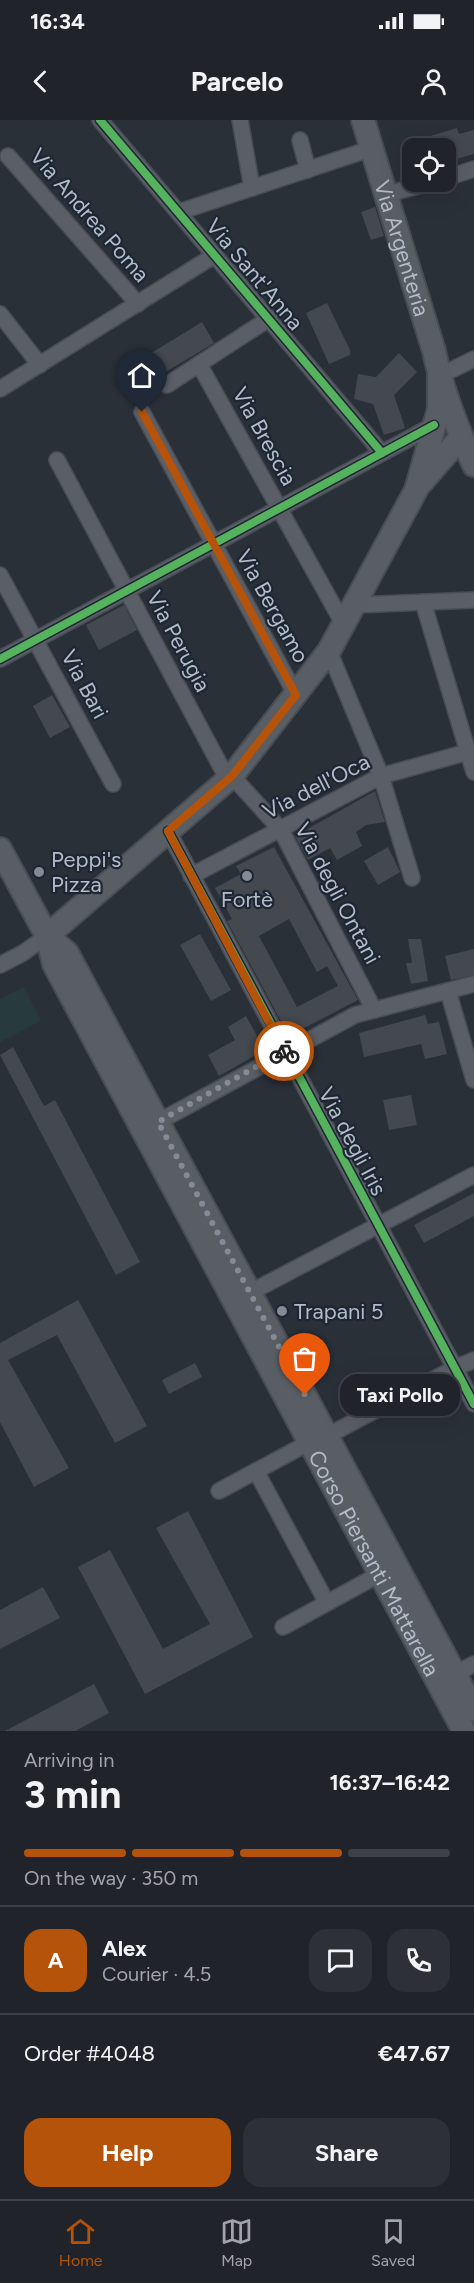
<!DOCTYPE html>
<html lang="en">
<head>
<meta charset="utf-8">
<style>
  :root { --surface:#20242a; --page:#2d3036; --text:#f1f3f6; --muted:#a2a4a8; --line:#3d4147; --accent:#b45309 }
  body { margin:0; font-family:Figtree,sans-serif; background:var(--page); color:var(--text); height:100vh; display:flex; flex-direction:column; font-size:22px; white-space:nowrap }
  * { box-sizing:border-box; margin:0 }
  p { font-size:20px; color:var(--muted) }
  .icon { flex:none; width:33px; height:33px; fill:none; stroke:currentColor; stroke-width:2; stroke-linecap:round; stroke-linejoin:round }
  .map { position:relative; height:1611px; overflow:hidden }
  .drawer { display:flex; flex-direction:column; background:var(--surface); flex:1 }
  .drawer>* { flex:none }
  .fabs { position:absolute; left:402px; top:18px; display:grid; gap:12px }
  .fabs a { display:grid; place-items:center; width:54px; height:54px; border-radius:12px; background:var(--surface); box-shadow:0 6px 24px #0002,0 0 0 2px var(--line); font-size:30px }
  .pin { position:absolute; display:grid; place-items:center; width:51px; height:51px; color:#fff; margin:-62px -26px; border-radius:50% 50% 50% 0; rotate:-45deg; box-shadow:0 0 6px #0007 }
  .pin .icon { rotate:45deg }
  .courier { position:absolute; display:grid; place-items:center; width:60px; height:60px; margin:-30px; border:4px solid #b45309; border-radius:50%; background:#fff; color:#222; box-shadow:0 2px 8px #0007 }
  .bubble { position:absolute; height:42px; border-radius:18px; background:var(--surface); box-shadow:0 6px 24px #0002,0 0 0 2px var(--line); font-size:20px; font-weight:700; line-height:42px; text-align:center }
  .summary em { font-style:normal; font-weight:700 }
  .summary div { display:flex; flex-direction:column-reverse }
  .summary { display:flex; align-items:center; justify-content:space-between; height:102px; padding:0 24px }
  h1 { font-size:39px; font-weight:700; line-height:45px }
  .bar { display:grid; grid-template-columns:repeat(4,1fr); gap:9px 6px; align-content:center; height:72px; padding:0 24px }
  .bar i { height:8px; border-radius:4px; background:var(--line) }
  .bar .on { background:var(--accent) }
  .bar p { grid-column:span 4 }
  .line { display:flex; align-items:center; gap:15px; padding:0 24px; border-top:2px solid var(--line) }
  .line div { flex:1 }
  .round { display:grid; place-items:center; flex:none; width:63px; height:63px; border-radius:18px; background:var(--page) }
  .cta { display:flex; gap:12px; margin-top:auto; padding:12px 24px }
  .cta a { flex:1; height:69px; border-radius:18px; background:var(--accent); color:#fff; font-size:24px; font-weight:700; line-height:69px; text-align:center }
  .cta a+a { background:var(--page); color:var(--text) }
  .status { display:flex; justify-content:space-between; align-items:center; height:42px; padding:0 30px; background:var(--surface); direction:ltr }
  .status svg { height:16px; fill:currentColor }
  header { display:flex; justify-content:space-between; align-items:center; height:78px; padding:0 24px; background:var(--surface); font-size:27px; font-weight:700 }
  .menu { display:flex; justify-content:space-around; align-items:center; height:84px; border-top:2px solid var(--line); background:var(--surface); font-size:16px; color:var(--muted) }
  .menu a { display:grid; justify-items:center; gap:3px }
  .menu .on { color:var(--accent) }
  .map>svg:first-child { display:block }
  .green { fill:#273a3e }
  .building { fill:#444950; fill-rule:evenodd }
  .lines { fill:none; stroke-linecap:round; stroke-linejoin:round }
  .street-casing { stroke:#484c53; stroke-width:18 }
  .secondary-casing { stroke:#484c53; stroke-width:26 }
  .street { stroke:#5a5e66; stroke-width:15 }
  .secondary { stroke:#595d64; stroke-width:22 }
  .cycleway-casing { stroke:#1d2633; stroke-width:11 }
  .cycleway { stroke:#56b35d; stroke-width:8 }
  .done { stroke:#848b96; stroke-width:6; stroke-dasharray:0 10.8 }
  .route { stroke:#b45309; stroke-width:8 }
  .poi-dot { fill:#848b96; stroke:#1d2633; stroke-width:2 }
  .labels { text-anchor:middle; stroke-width:4.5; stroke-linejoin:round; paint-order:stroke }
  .street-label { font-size:22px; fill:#b4bcc9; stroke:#1d2633 }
  .poi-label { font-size:22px; fill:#b4bcc9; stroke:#1d2633; text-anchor:start }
</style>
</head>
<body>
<div class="status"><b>16:34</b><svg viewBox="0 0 49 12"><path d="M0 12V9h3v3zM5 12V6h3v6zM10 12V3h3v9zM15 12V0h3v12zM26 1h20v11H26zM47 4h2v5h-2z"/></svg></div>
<header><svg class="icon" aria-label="back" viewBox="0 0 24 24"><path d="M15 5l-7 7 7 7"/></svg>Parcelo<svg class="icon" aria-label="person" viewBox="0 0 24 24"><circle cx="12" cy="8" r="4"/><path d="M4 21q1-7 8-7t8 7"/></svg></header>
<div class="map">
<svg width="474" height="1611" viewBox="0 0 474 1611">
  <rect width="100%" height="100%" fill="#2a3038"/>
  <path class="green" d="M 24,867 L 41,901 L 0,922 L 0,879 Z"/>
  <g class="building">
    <path d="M 457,8 L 459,14 L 474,10 L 474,34 L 446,42 L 446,28 L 431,28 L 427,17 Z"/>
    <path d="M 375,87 L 384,116 L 371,120 L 361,92 Z"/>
    <path d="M 327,183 L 350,230 L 350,235 L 329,244 L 306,193 Z"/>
    <path d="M 202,202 L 214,223 L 147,263 L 135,243 Z"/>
    <path d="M 399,233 L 417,252 L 394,275 L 405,308 L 384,315 L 373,284 L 354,279 L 358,254 L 376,257 Z"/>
    <path d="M 124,485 L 137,510 L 99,530 L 86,505 Z"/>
    <path d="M 52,575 L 70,607 L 50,618 L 33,586 Z"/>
    <path d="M 375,671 L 385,702 L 366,705 L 356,712 L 362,726 L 337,740 L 330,728 L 308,740 L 295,716 Z"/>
    <path d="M 274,727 L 358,880 L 289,916 L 227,801 L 232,799 L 215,768 L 241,754 L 236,746 ZM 289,799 L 317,852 L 327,846 L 338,866 L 297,887 L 259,816 Z"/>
    <path d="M 388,727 L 400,752 L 378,765 L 364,741 Z"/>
    <path d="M 200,814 L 231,870 L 211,881 L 180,825 Z"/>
    <path d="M 408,819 L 421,819 L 428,861 L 411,864 L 406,843 L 412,843 Z"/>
    <path d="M 474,829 L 474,855 L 451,860 L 445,836 Z"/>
    <path d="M 425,895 L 428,904 L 439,902 L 447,934 L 425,939 L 421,924 L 364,937 L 359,913 Z"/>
    <path d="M 246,896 L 265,930 L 219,956 L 208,935 L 235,920 L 228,907 Z"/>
    <path d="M 13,927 L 44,986 L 55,980 L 140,1142 L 116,1155 L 0,935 Z"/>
    <path d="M 411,975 L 417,1005 L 389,1010 L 383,980 Z"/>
    <path d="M 474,1073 L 474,1096 L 424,1123 L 414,1105 Z"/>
    <path d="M 78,1180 L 147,1306 L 115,1323 L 57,1215 L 8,1240 L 69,1348 L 34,1367 L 0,1302 L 0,1223 Z"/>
    <path d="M 195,1243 L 202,1257 L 169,1274 L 162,1260 Z"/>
    <path d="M 188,1391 L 253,1517 L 145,1574 L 78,1447 L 110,1430 L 163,1529 L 210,1504 L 156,1408 Z"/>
    <path d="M 43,1467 L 60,1498 L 0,1529 L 0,1490 Z"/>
    <path d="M 94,1564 L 109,1593 L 75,1611 L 5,1611 Z"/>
  </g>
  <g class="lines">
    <g class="street-casing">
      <g id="street">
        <path d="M 100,0 L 382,333"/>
        <path d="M 240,0 L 252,68"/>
        <path d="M 300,20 L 308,50"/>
        <path d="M 8,36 L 138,184"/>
        <path d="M 446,58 L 474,49"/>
        <path d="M 384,75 L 432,62"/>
        <path d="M 179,92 L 370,29"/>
        <path d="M 0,194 L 40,245"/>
        <path d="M 199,244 L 344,505"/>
        <path d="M 439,256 L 474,239"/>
        <path d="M 167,265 L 270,198"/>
        <path d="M 0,269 L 215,135"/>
        <path d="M 142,292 L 296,575"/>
        <path d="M 57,340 L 228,660"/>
        <path d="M 0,455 L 113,664"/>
        <path d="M 423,482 L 474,652"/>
        <path d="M 355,485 L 474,480"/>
        <path d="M 329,531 L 381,656 L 412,758"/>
        <path d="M 0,539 L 434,305"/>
        <path d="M 232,656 L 281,710 L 374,890"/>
        <path d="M 168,711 L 474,1284"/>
        <path d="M 191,756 L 381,656 L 468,632"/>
        <path d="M 0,845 L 23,833 L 47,816"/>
        <path d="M 448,871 L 474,960"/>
        <path d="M 158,1002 L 355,895 L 474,864"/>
        <path d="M 251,1172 L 474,1055"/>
        <path d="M 327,1316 L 455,1248 L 474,1240"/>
        <path d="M 256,1351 L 327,1483"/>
        <path d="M 219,1371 L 310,1322"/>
        <path d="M 283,1507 L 380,1454"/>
        <path d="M 455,1554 L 474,1544"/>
      </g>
    </g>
    <g class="secondary-casing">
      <g id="secondary">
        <path id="s1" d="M 363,0 L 434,231 C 442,270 457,308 474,345"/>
        <path d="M 420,364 L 461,317"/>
        <path id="s2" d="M 0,729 L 47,816 L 54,844 L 464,1611"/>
        <path d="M 47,816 L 67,833 L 474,1590"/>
        <path d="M 47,816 L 232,656 L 329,531 L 416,370 L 439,289 L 439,256"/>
      </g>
    </g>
    <use href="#street" class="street"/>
    <use href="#secondary" class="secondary"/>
    <g class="cycleway-casing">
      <g id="cycleway">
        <path d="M 100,0 L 382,333"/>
        <path d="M 0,539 L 434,305"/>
        <path d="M 168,711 L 474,1284"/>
      </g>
    </g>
    <use href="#cycleway" class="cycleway"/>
  </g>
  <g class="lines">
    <path class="done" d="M 284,931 L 158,1002 L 305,1275"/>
    <path class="route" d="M 142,292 L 296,575 L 232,656 L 168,711 L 284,931"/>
  </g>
  <g class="poi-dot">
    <circle cx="39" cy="752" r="6"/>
    <circle cx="247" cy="756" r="6"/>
    <circle cx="282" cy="1191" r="6"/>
  </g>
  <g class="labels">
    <g class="street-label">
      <text transform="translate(90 95) rotate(49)" y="8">Via Andrea Poma</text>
      <text dy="8" stroke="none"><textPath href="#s1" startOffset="134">Via Argenteria</textPath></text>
      <text transform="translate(255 154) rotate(50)" y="8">Via Sant'Anna</text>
      <text transform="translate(265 316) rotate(61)" y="8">Via Brescia</text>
      <text transform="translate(273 486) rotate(61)" y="8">Via Bergamo</text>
      <text transform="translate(179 521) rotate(62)" y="8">Via Perugia</text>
      <text transform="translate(85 564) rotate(62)" y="8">Via Bari</text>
      <text transform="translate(316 666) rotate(-27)" y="8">Via dell'Oca</text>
      <text transform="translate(338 773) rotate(62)" y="8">Via degli Ontani</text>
      <text transform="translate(353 1021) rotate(62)" y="8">Via degli Iris</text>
      <text dy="8" stroke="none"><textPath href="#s2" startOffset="807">Corso Piersanti Mattarella</textPath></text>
    </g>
    <g class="poi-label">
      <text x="51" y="747">Peppi's<tspan x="51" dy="25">Pizza</tspan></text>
      <text x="247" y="787" text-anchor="middle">Fortè</text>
      <text x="294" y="1199">Trapani 5</text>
    </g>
  </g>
</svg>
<div class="fabs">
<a><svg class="icon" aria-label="locate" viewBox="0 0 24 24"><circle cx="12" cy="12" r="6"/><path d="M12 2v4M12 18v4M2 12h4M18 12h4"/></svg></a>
</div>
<div class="pin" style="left:305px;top:1275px;background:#ea580c"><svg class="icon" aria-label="bag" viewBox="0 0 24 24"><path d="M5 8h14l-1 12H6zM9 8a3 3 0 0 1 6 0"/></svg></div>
<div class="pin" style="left:142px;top:292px;background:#1f2937"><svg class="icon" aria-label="home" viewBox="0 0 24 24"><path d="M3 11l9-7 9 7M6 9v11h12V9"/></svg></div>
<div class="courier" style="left:284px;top:931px"><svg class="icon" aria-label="bike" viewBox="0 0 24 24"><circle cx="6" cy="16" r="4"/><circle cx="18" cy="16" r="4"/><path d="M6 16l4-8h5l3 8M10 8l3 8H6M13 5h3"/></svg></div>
<div class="bubble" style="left:340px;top:1254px;width:120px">Taxi Pollo</div>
</div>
<section class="drawer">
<div class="summary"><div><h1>3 min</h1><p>Arriving in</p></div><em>16:37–16:42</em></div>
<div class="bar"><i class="on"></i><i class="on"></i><i class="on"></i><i></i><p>On the way · 350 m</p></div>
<div class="line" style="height:108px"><b class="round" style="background:var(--accent);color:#fff">A</b><div><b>Alex</b><p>Courier · 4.5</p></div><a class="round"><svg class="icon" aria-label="chat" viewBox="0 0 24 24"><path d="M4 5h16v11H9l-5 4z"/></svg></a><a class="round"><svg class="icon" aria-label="phone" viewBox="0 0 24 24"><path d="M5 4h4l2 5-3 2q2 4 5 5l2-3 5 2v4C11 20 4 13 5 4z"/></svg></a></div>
<div class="line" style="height:78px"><div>Order #4048</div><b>€47.67</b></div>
<div class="cta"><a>Help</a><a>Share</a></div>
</section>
<nav class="menu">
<a class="on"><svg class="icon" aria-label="home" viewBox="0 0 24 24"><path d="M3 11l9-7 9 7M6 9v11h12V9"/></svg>Home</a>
<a><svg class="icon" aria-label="map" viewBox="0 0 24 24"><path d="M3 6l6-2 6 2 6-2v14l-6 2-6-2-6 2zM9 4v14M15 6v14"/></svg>Map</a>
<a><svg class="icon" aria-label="saved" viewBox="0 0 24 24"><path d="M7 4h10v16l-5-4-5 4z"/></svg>Saved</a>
</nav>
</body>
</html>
